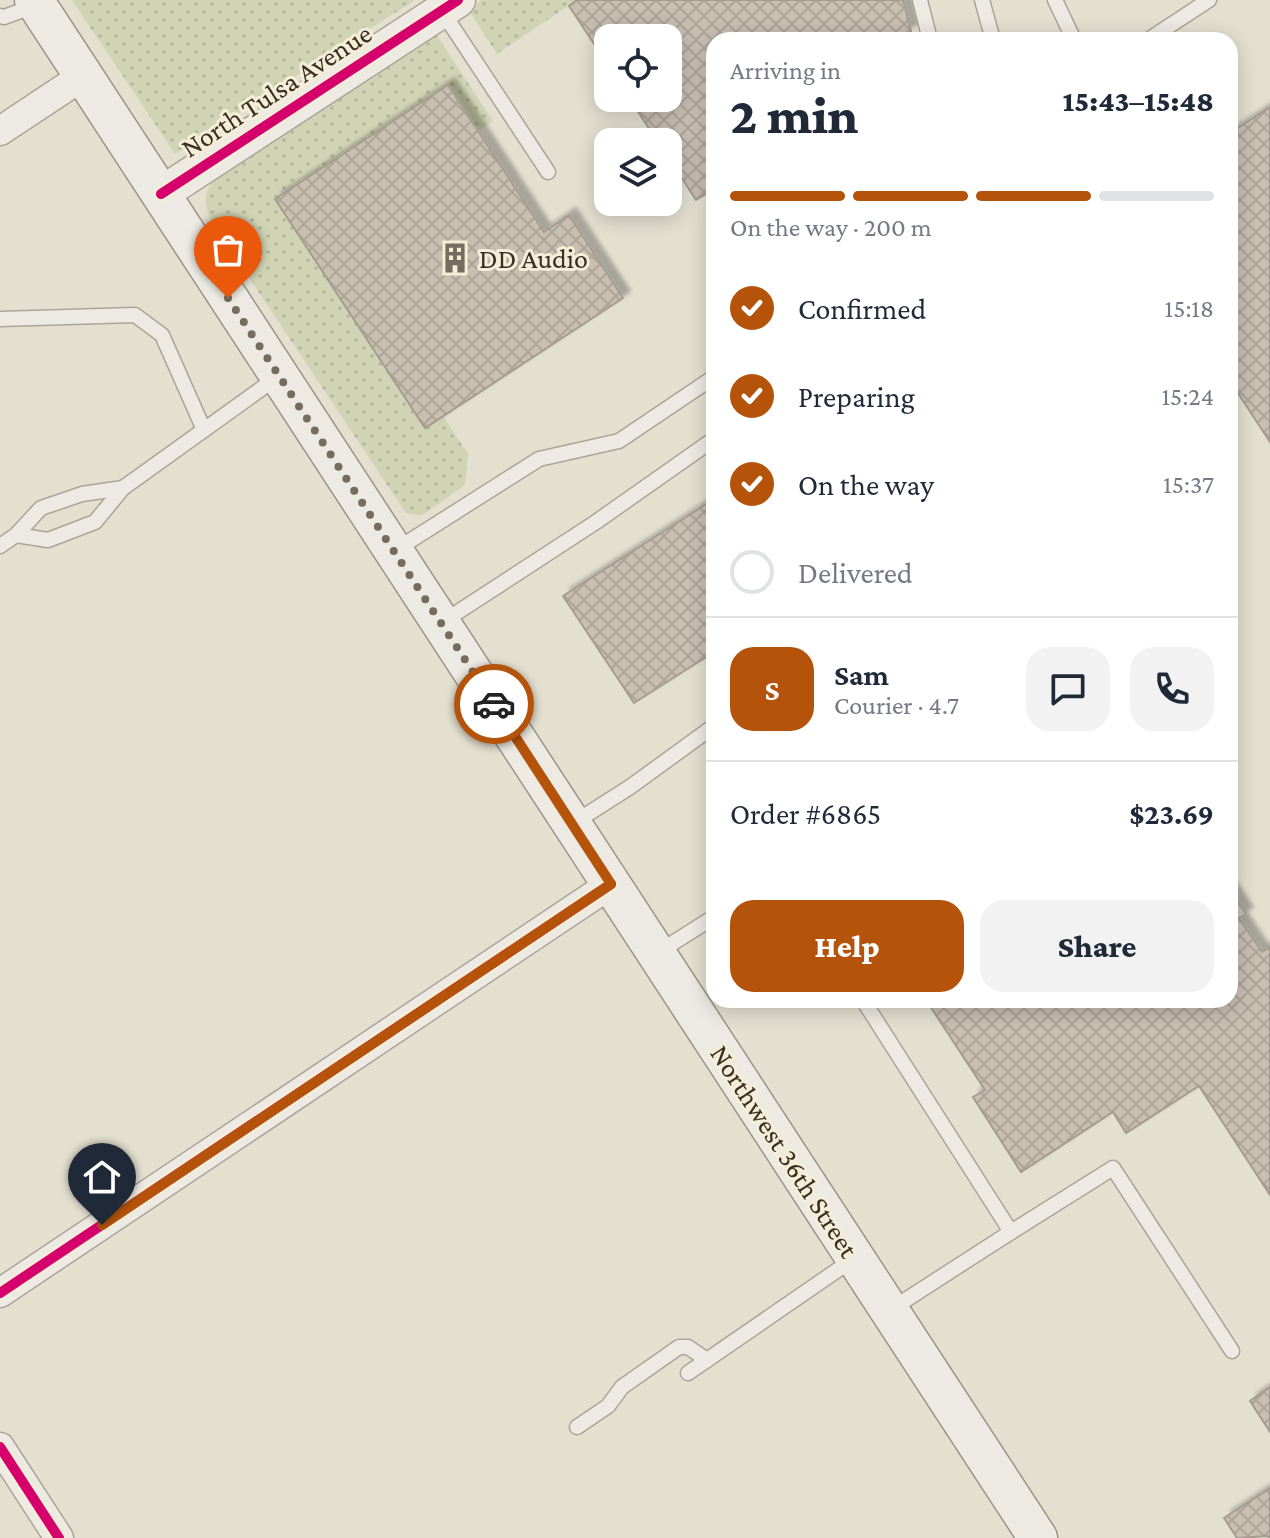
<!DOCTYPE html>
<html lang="en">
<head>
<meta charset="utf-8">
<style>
  :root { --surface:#fff; --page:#f2f2f3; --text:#1f2937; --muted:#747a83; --line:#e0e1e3; --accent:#b45309 }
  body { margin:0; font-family:"Crimson Pro",serif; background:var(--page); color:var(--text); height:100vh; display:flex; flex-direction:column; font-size:30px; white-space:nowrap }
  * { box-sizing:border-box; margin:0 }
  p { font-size:26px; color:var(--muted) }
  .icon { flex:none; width:44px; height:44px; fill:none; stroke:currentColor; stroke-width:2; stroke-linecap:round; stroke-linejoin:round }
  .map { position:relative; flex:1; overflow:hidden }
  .drawer { position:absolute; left:706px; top:32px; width:532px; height:976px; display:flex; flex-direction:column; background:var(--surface); border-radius:24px; box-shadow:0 4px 20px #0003 }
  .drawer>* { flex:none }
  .buttons { position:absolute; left:594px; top:24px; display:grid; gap:16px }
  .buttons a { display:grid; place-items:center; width:88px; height:88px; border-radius:16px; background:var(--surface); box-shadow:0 4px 20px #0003; font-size:40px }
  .pin { position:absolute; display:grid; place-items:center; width:68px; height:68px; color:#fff; margin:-82px -34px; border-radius:50% 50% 50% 0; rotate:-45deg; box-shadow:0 0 8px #0007 }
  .pin .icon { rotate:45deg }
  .courier { position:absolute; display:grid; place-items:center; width:80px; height:80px; margin:-40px; border:6px solid #b45309; border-radius:50%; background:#fff; color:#222; box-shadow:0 2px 10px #0007 }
  .headline em { font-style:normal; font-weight:800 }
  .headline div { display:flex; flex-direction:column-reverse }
  .headline { display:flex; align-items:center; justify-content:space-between; height:136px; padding:0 24px }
  h1 { font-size:52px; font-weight:800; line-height:60px }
  .bar { display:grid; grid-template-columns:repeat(4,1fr); gap:12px 8px; align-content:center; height:96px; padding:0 24px }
  .bar i { height:10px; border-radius:6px; background:var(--line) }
  .bar .selected { background:var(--accent) }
  .bar p { grid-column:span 4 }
  .line { display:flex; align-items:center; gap:20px; padding:0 24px; border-top:2px solid var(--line) }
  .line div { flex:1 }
  .round { display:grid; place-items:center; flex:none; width:84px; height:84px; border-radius:24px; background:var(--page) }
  ol { padding:0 24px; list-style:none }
  li { display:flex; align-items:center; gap:24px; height:88px }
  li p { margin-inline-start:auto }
  li .icon { padding:8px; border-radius:50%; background:var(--accent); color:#fff; stroke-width:4 }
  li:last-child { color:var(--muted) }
  li i { width:44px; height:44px; border:4px solid var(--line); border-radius:50% }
  .button { display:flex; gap:16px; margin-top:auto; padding:16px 24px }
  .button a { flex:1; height:92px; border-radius:24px; background:var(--accent); color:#fff; font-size:32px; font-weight:800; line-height:92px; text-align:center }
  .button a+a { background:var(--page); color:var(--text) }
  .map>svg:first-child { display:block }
  .grass { fill:url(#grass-dots) }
  .building { fill:url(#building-cross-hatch); stroke:#a59c8f; stroke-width:2; filter:url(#shadow) }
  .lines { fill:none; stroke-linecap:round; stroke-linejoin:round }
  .service-casing { stroke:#aaa599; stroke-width:17 }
  .minor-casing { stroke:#aaa599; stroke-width:31 }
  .tertiary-casing { stroke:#aaa599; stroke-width:37 }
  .secondary-casing { stroke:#9a9488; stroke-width:41 }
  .service { stroke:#eceae2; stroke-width:14 }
  .minor { stroke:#eceae2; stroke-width:28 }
  .tertiary { stroke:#eceae2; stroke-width:34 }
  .secondary { stroke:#eceae2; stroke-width:38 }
  .cycleway-casing { stroke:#f4eed8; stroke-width:15 }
  .cycleway { stroke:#d6006c; stroke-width:10 }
  .done { stroke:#756c5e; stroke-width:8; stroke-dasharray:0 14.4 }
  .route { stroke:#b45309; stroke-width:10 }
  .labels { text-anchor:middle; stroke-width:6; stroke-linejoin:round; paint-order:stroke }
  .street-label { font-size:28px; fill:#392e21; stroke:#f4eed8 }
  .poi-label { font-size:28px; fill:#392e21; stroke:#f4eed8; text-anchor:start }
</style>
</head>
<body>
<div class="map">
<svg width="1270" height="1538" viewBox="0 0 1270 1538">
  <defs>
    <pattern id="grass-dots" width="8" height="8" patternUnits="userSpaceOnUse" patternTransform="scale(2)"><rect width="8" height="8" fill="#d1d4b4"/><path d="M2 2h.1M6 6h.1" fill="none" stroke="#b4b69a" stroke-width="1.8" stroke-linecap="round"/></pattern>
    <pattern id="building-cross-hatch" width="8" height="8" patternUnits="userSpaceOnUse" patternTransform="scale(2)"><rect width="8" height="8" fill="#c8bfb1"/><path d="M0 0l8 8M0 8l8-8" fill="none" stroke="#ada498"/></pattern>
    <filter id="shadow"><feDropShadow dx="7" dy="-7" stdDeviation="2" flood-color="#0004"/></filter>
  </defs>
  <rect width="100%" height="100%" fill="#e4e0d0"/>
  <g class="grass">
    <path d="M 72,0 L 415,0 L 175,154 Z"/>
    <path d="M 482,0 L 577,0 L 497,54 L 468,9 Z"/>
    <path d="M 434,31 L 493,121 L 478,131 L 447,85 L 275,199 L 425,427 L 443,416 L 468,454 L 465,485 L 424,514 L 418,515 L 406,513 L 212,222 C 203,206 204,195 213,179 Z"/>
  </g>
  <g class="building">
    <path d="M 577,0 L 903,0 L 911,31 L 885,40 L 714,40 L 714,189 L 696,200 L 668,157 L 668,142 L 658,142 L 629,98 L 668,98 L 668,38 L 608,38 L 608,65 L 569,6 Z"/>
    <path d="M 448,85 L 544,232 L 569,215 L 623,298 L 425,428 L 275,199 Z"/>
    <path d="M 1270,107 L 1270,442 L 1230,381 L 1230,133 Z"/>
    <path d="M 714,499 L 714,652 L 634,703 L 563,596 Z"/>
    <path d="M 1230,890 L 1246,914 L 1239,918 L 1262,952 L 1270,947 L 1270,1195 L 1199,1086 L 1126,1133 L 1113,1112 L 1021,1172 L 973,1097 L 985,1090 L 926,1000 L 1230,1000 Z"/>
    <path d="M 1270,1387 L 1270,1432 L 1250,1401 Z"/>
    <path d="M 1270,1488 L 1270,1538 L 1267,1536 L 1237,1538 L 1224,1518 Z"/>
  </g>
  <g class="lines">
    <g class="service-casing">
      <g id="service">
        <path d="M 920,0 L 930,40"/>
        <path d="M 982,0 L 993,40"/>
        <path d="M 1055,0 L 1074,40"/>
        <path d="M 442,11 L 548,172"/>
        <path d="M 0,16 L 4,17 L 37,5"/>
        <path d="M 1148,40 L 1209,0"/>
        <path d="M 0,319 L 135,315 L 162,335 L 204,430"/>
        <path d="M 16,535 L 48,540 L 95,522 L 123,488 L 279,376"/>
        <path d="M 0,546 L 16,535 L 41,508 L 82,494 L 123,488"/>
        <path d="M 394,551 L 539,459 L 619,441 L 714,377"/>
        <path d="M 441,623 L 596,522 L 714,439"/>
        <path d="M 572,824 L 630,787 L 714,726"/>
        <path d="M 657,953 L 714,917"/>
        <path d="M 863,1000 L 1011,1232 L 890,1310"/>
        <path d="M 1011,1232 L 1113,1168 L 1232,1351"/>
        <path d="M 688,1373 L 855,1258"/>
        <path d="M 577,1427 L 608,1406 L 622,1387 L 679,1347 L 688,1347 L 707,1360"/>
      </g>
    </g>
    <g class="minor-casing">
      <g id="minor">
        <path d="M 0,131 L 83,76"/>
        <path d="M 0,1293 L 611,884"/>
        <path d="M 0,1447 L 59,1538"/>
      </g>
    </g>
    <g class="tertiary-casing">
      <path id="tertiary" d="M 161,194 L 458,0"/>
    </g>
    <g class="secondary-casing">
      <path id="secondary" d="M 34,0 L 1038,1538"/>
    </g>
    <use href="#service" class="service"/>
    <use href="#minor" class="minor"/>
    <use href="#tertiary" class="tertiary"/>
    <use href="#secondary" class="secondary"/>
    <g class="cycleway-casing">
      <g id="cycleway">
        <path d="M 161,194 L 458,0"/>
        <path d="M 0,1293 L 611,884"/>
        <path d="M 0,1447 L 59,1538"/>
      </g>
    </g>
    <use href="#cycleway" class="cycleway"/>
  </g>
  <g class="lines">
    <path class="done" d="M 228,298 L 494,704"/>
    <path class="route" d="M 102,1225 L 611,884 L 494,704"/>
  </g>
  <defs>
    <g id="building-bare" transform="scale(2.4)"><path d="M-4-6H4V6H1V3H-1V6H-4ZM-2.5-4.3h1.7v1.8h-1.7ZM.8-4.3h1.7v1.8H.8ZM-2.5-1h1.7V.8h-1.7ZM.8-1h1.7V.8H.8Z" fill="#756c5e" stroke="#f4eed8" stroke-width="2.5" paint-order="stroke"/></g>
  </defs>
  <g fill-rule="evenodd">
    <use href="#building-bare" x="455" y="258"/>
  </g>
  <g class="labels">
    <g class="street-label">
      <text transform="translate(276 90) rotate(-33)" y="10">North Tulsa Avenue</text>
      <text transform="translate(785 1151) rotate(57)" y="10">Northwest 36th Street</text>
    </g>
    <g class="poi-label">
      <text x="479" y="268">DD Audio</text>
    </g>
  </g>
</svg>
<div class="buttons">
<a><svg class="icon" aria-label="locate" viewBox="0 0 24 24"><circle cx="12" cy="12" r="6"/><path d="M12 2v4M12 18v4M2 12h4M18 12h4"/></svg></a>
<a><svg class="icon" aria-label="layers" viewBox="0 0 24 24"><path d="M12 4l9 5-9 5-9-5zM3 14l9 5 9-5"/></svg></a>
</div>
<div class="pin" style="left:228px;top:298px;background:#ea580c"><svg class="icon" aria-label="bag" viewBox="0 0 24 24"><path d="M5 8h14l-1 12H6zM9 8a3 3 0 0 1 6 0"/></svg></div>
<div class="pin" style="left:102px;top:1225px;background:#1f2937"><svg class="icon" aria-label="home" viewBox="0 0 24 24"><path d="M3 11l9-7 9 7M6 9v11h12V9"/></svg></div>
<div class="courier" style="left:494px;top:704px"><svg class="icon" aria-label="car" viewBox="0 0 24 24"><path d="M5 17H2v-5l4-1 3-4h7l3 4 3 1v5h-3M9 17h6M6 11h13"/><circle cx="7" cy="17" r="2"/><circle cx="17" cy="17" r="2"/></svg></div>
<section class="drawer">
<div class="headline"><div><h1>2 min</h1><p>Arriving in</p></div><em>15:43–15:48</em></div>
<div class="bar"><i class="selected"></i><i class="selected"></i><i class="selected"></i><i></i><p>On the way · 200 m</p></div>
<ol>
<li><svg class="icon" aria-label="check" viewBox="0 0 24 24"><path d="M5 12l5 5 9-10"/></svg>Confirmed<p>15:18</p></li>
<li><svg class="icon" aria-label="check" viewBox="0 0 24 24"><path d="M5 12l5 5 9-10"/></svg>Preparing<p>15:24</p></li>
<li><svg class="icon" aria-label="check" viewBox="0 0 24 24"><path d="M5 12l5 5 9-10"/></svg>On the way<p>15:37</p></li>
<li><i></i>Delivered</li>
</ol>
<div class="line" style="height:144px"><b class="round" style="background:var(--accent);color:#fff">S</b><div><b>Sam</b><p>Courier · 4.7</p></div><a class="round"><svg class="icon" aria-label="chat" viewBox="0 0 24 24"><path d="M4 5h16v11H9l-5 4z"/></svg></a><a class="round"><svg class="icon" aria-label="phone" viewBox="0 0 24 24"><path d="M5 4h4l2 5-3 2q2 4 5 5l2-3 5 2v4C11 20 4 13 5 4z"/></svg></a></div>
<div class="line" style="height:104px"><div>Order #6865</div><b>$23.69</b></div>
<div class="button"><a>Help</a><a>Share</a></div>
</section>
</div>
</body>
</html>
